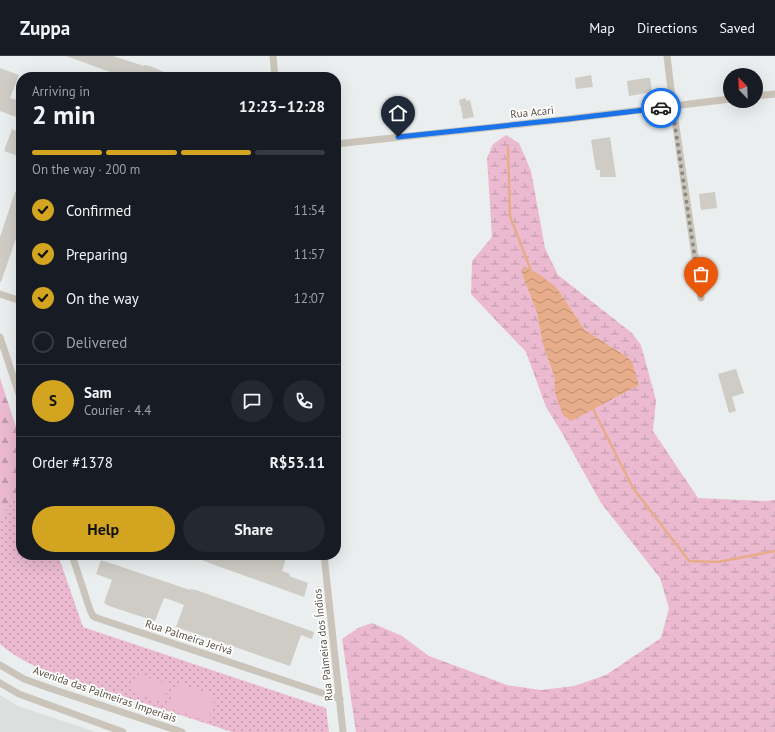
<!DOCTYPE html>
<html lang="en">
<head>
<meta charset="utf-8">
<style>
  :root { --surface:#171b24; --page:#242831; --text:#f1f3f6; --muted:#9ea1a6; --line:#363941; --accent:#d3a420 }
  body { margin:0; font-family:"PT Sans",sans-serif; background:var(--page); color:var(--text); height:100vh; display:flex; flex-direction:column; font-size:15px; white-space:nowrap }
  * { box-sizing:border-box; margin:0 }
  p { font-size:13px; color:var(--muted) }
  .icon { flex:none; width:22px; height:22px; fill:none; stroke:currentColor; stroke-width:2; stroke-linecap:round; stroke-linejoin:round }
  .map { position:relative; flex:1; overflow:hidden }
  .drawer { position:absolute; left:16px; top:16px; width:325px; height:488px; display:flex; flex-direction:column; background:var(--surface); border-radius:16px; box-shadow:0 4px 16px #0002 }
  .drawer>* { flex:none }
  .needle { width:26px; rotate:337deg }
  .fabs { position:absolute; left:723px; top:12px; display:grid; gap:8px }
  .fabs a { display:grid; place-items:center; width:40px; height:40px; border-radius:50%; background:var(--surface); box-shadow:0 4px 16px #0002; font-size:20px }
  .pin { position:absolute; display:grid; place-items:center; width:34px; height:34px; color:#fff; margin:-41px -17px; border-radius:50% 50% 50% 0; rotate:-45deg; box-shadow:0 0 4px #0007 }
  .pin .icon { rotate:45deg }
  .courier { position:absolute; display:grid; place-items:center; width:40px; height:40px; margin:-20px; border:3px solid #1a73e8; border-radius:50%; background:#fff; color:#222; box-shadow:0 1px 5px #0007 }
  .overview em { font-style:normal; font-weight:800 }
  .overview div { display:flex; flex-direction:column-reverse }
  .overview { display:flex; align-items:center; justify-content:space-between; height:68px; padding:0 16px }
  h1 { font-size:26px; font-weight:800; line-height:30px }
  .bar { display:grid; grid-template-columns:repeat(4,1fr); gap:6px 4px; align-content:center; height:48px; padding:0 16px }
  .bar i { height:5px; border-radius:3px; background:var(--line) }
  .bar .current { background:var(--accent) }
  .bar p { grid-column:span 4 }
  .line { display:flex; align-items:center; gap:10px; padding:0 16px; border-top:1px solid var(--line) }
  .line div { flex:1 }
  .round { display:grid; place-items:center; flex:none; width:42px; height:42px; border-radius:21px; background:var(--page) }
  ol { padding:0 16px; list-style:none }
  li { display:flex; align-items:center; gap:12px; height:44px }
  li p { margin-inline-start:auto }
  li .icon { padding:4px; border-radius:50%; background:var(--accent); color:#111; stroke-width:4 }
  li:last-child { color:var(--muted) }
  li i { width:22px; height:22px; border:2px solid var(--line); border-radius:50% }
  .action { display:flex; gap:8px; margin-top:auto; padding:8px 16px }
  .action a { flex:1; height:46px; border-radius:24px; background:var(--accent); color:#111; font-size:16px; font-weight:800; line-height:46px; text-align:center }
  .action a+a { background:var(--page); color:var(--text) }
  header { display:flex; align-items:center; gap:24px; box-sizing:border-box; height:56px; padding:0 20px; background:var(--surface); border-bottom:1px solid var(--line) }
  header strong { font-size:19px }
  nav { display:flex; gap:22px; margin-inline-start:auto; font-size:14px }
  .map>svg:first-child { display:block }
  .education { fill:#dddfdf }
  .green { fill:url(#green-dots) }
  .forest { fill:url(#forest-firs) }
  .wetland { fill:url(#wetland-marsh); fill-rule:evenodd }
  .pitch { fill:#ebbad0 }
  .water { fill:url(#water-waves) }
  .lines { fill:none; stroke-linecap:round; stroke-linejoin:round }
  .stream { stroke:#e7ac89; stroke-width:2.5 }
  .building { fill:#ceccc5 }
  .street { stroke:#cac4ba; stroke-width:7 }
  .done { stroke:#8b8880; stroke-width:4; stroke-dasharray:0 7.2 }
  .route { stroke:#1a73e8; stroke-width:5 }
  .labels { text-anchor:middle; stroke-width:3.5; stroke-linejoin:round; paint-order:stroke }
  .street-label { font-size:11px; fill:#585145; stroke:#fff }
</style>
</head>
<body>
<header>
<strong>Zuppa</strong>
<nav><a>Map</a><a>Directions</a><a>Saved</a></nav>
</header>
<div class="map">
<svg width="775" height="676" viewBox="0 0 775 676">
  <defs>
    <pattern id="green-dots" width="8" height="8" patternUnits="userSpaceOnUse"><rect width="8" height="8" fill="#ebbad0"/><path d="M2 2h.1M6 6h.1" fill="none" stroke="#c19aab" stroke-width="1.8" stroke-linecap="round"/></pattern>
    <pattern id="forest-firs" width="22" height="20" patternUnits="userSpaceOnUse"><rect width="22" height="20" fill="#ebbad0"/><path d="M5 1l3.5 6h-7zM16 11l3.5 6h-7z" fill="#c19aab"/></pattern>
    <pattern id="wetland-marsh" width="20" height="14" patternUnits="userSpaceOnUse"><rect width="20" height="14" fill="#ebbad0"/><path d="M1 5h8M5 5V1M11 12h8M15 12V8" fill="none" stroke="#c19aab"/></pattern>
    <pattern id="water-waves" width="16" height="10" patternUnits="userSpaceOnUse"><rect width="16" height="10" fill="#e7ac89"/><path d="M0 5q4-4 8 0t8 0" fill="none" stroke="#be8e72"/></pattern>
  </defs>
  <rect width="100%" height="100%" fill="#ebeeee"/>
  <path class="education" d="M 0,639 L 18,650 L 96,676 L 0,676 Z"/>
  <path class="green" d="M 21,438 L 21,499 L 58,499 L 83,571 L 326,652 L 329,676 L 232,676 L 46,615 C 29,608 14,600 0,588 L 0,461 L 17,440 Z"/>
  <path class="forest" d="M 0,322 L 21,386 L 21,438 L 17,440 L 0,461 Z"/>
  <path class="wetland" d="M 506,79 L 519,87 L 531,115 L 545,192 L 558,219 L 632,277 L 641,289 L 656,344 L 653,375 L 698,442 L 763,445 L 775,444 L 775,676 L 356,676 L 342,583 L 358,572 L 372,567 L 402,580 L 429,600 L 507,629 L 541,634 L 574,630 L 606,619 L 661,582 L 669,552 L 660,522 L 601,447 L 562,377 L 546,351 L 526,296 L 471,238 L 472,205 L 492,181 L 487,102 L 493,88 ZM 522,218 L 557,232 L 585,274 L 626,300 L 555,337 L 554,320 L 543,289 L 537,257 Z"/>
  <g class="pitch">
    <path d="M 136,618 L 169,628 L 163,646 L 131,636 Z"/>
    <path d="M 176,627 L 216,640 L 208,665 L 168,652 Z"/>
  </g>
  <path class="water" d="M 523,210 L 539,218 L 557,232 L 585,274 L 626,300 L 632,306 L 639,329 L 571,365 L 563,359 L 555,337 L 554,320 L 543,289 L 537,257 L 522,218 Z"/>
  <g class="lines">
    <g class="stream">
      <path d="M 508,91 L 510,160 L 531,215"/>
      <path d="M 592,351 L 633,432 L 689,505 L 718,506 L 775,495"/>
    </g>
  </g>
  <g class="building">
    <path d="M 66,0 L 113,0 L 144,10 L 144,9 L 150,10 L 176,21 L 124,21 Z"/>
    <path d="M 0,12 L 19,19 L 10,42 L 21,45 L 21,55 L 19,62 L 0,55 Z"/>
    <path d="M 591,19 L 593,31 L 576,33 L 575,22 Z"/>
    <path d="M 646,22 L 650,22 L 652,36 L 629,40 L 627,25 Z"/>
    <path d="M 466,42 L 466,45 L 470,44 L 474,61 L 463,63 L 461,50 L 460,50 L 459,44 Z"/>
    <path d="M 12,73 L 21,77 L 21,101 L 4,95 Z"/>
    <path d="M 610,81 L 616,121 L 600,121 L 600,114 L 596,114 L 591,84 Z"/>
    <path d="M 15,136 L 21,138 L 21,168 L 1,226 L 0,226 L 0,181 Z"/>
    <path d="M 715,136 L 717,152 L 701,154 L 699,138 Z"/>
    <path d="M 736,313 L 744,337 L 732,341 L 736,355 L 729,357 L 718,318 Z"/>
    <path d="M 190,499 L 234,499 L 246,502 L 247,499 L 287,499 L 282,515 L 290,518 L 289,520 L 308,527 L 304,541 L 209,507 Z"/>
    <path d="M 101,504 L 190,534 L 190,533 L 196,534 L 314,576 L 312,583 L 301,579 L 290,610 L 176,571 L 184,549 L 171,544 L 164,542 L 155,565 L 109,550 L 104,547 L 112,524 L 96,518 Z"/>
  </g>
  <g class="lines">
    <g class="street">
      <path d="M 273,0 L 275,21"/>
      <path d="M 667,0 L 673,50 L 701,242"/>
      <path d="M 756,40 L 775,38"/>
      <path d="M 336,88 L 568,63 L 730,43"/>
      <path d="M 0,238 L 21,245"/>
      <path d="M 0,281 L 21,344"/>
      <path d="M 72,499 L 90,554 L 93,560 L 97,562 L 340,643"/>
      <path d="M 324,499 L 343,676"/>
      <path d="M 0,609 L 24,623 L 49,632 L 182,676"/>
      <path d="M 0,627 L 19,638 L 123,676"/>
    </g>
  </g>
  <g class="lines">
    <path class="done" d="M 661,52 L 672,50 L 701,242"/>
    <path class="route" d="M 398,81 L 568,63 L 661,52"/>
  </g>
  <g class="labels">
    <g class="street-label">
      <text transform="translate(532 56) rotate(-6)" y="4">Rua Acari</text>
      <text transform="translate(189 581) rotate(18)" y="4">Rua Palmeira Jerivá</text>
      <text transform="translate(323 589) rotate(-96)" y="4">Rua Palmeira dos Índios</text>
      <text transform="translate(105 638) rotate(19)" y="4">Avenida das Palmeiras Imperiais</text>
    </g>
  </g>
</svg>
<div class="fabs">
<a><svg class="needle" viewBox="-14 -14 28 28"><path d="M0-13l5 13h-10z" fill="#e53935"/><path d="M0 13l5-13h-10z" fill="#9ea1a6"/></svg></a>
</div>
<div class="pin" style="left:701px;top:242px;background:#ea580c"><svg class="icon" aria-label="bag" viewBox="0 0 24 24"><path d="M5 8h14l-1 12H6zM9 8a3 3 0 0 1 6 0"/></svg></div>
<div class="pin" style="left:398px;top:81px;background:#1f2937"><svg class="icon" aria-label="home" viewBox="0 0 24 24"><path d="M3 11l9-7 9 7M6 9v11h12V9"/></svg></div>
<div class="courier" style="left:661px;top:52px"><svg class="icon" aria-label="car" viewBox="0 0 24 24"><path d="M5 17H2v-5l4-1 3-4h7l3 4 3 1v5h-3M9 17h6M6 11h13"/><circle cx="7" cy="17" r="2"/><circle cx="17" cy="17" r="2"/></svg></div>
<section class="drawer">
<div class="overview"><div><h1>2 min</h1><p>Arriving in</p></div><em>12:23–12:28</em></div>
<div class="bar"><i class="current"></i><i class="current"></i><i class="current"></i><i></i><p>On the way · 200 m</p></div>
<ol>
<li><svg class="icon" aria-label="check" viewBox="0 0 24 24"><path d="M5 12l5 5 9-10"/></svg>Confirmed<p>11:54</p></li>
<li><svg class="icon" aria-label="check" viewBox="0 0 24 24"><path d="M5 12l5 5 9-10"/></svg>Preparing<p>11:57</p></li>
<li><svg class="icon" aria-label="check" viewBox="0 0 24 24"><path d="M5 12l5 5 9-10"/></svg>On the way<p>12:07</p></li>
<li><i></i>Delivered</li>
</ol>
<div class="line" style="height:72px"><b class="round" style="background:var(--accent);color:#111">S</b><div><b>Sam</b><p>Courier · 4.4</p></div><a class="round"><svg class="icon" aria-label="chat" viewBox="0 0 24 24"><path d="M4 5h16v11H9l-5 4z"/></svg></a><a class="round"><svg class="icon" aria-label="phone" viewBox="0 0 24 24"><path d="M5 4h4l2 5-3 2q2 4 5 5l2-3 5 2v4C11 20 4 13 5 4z"/></svg></a></div>
<div class="line" style="height:52px"><div>Order #1378</div><b>R$53.11</b></div>
<div class="action"><a>Help</a><a>Share</a></div>
</section>
</div>
</body>
</html>
